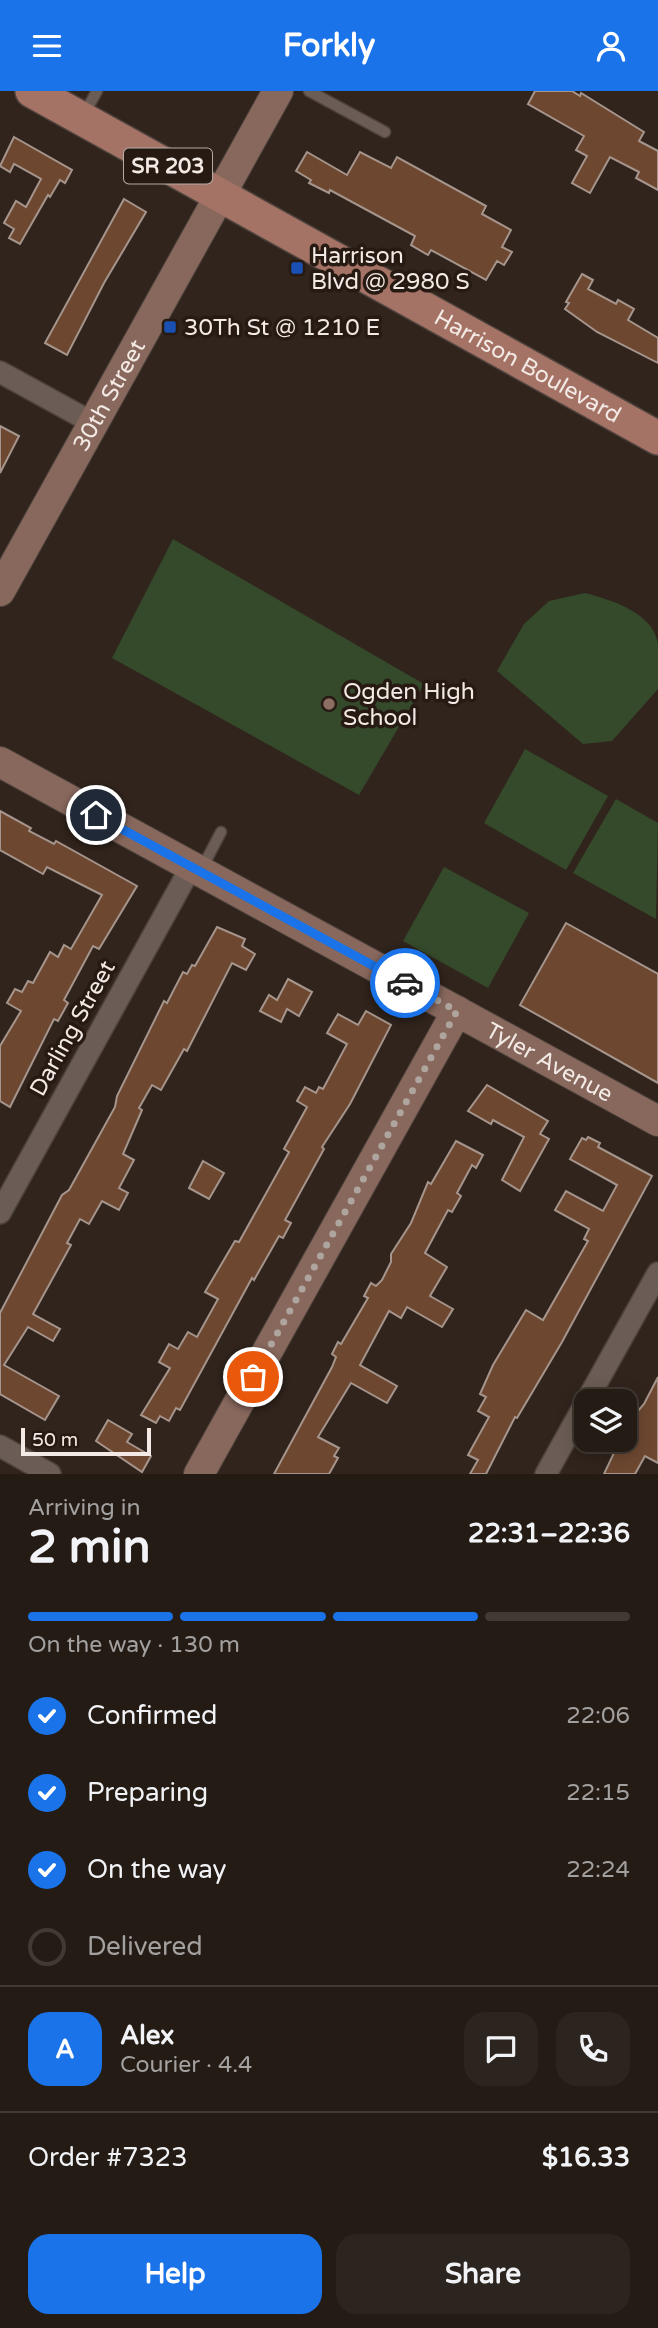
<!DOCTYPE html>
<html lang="en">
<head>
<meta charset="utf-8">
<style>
  :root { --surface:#241b15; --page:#2c241e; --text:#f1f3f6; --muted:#a3a1a0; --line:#413934; --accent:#1a73e8 }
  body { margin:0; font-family:"Varela Round",sans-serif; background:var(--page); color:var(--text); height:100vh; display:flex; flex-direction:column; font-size:26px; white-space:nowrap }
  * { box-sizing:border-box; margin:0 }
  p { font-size:23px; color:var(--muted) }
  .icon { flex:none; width:38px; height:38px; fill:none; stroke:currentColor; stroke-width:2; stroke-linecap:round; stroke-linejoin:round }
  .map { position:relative; height:1383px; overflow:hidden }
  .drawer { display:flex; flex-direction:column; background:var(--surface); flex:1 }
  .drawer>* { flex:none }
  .buttons { position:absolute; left:574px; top:1298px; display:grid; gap:14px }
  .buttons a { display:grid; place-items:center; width:63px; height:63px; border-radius:14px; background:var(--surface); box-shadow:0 4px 18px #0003,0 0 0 2px var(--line); font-size:35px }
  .scale { position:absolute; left:21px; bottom:18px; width:130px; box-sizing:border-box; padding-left:7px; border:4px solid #f3eae5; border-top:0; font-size:19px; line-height:24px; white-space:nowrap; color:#f3eae5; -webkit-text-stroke:5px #261a13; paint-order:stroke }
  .pin { position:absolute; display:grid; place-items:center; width:60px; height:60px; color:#fff; margin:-30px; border:4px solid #fff; border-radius:50%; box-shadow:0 2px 7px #0007 }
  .courier { position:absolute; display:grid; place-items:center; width:70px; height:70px; margin:-35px; border:5px solid #1a73e8; border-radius:50%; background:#fff; color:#222; box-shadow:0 2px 9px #0007 }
  .summary em { font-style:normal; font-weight:700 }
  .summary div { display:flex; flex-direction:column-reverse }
  .summary { display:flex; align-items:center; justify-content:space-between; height:119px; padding:0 28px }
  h1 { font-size:46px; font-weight:700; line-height:52px }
  .bar { display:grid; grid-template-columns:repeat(4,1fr); gap:10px 7px; align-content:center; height:84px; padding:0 28px }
  .bar i { height:9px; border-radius:5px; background:var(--line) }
  .bar .on { background:var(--accent) }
  .bar p { grid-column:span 4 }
  .line { display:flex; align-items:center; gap:18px; padding:0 28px; border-top:2px solid var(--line) }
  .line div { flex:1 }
  .round { display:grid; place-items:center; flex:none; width:74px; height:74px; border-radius:21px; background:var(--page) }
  ol { padding:0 28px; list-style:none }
  li { display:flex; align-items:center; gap:21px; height:77px }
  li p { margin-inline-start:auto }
  li .icon { padding:7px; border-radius:50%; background:var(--accent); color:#fff; stroke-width:4 }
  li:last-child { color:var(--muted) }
  li i { width:38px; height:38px; border:4px solid var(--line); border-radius:50% }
  .action { display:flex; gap:14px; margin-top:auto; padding:14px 28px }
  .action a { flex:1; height:80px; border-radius:21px; background:var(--accent); color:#fff; font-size:28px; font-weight:700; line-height:80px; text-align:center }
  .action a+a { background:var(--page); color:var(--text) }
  header { display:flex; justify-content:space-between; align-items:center; height:91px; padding:0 28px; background:var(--accent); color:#fff; font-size:32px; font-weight:700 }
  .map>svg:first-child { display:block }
  .green { fill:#35492b }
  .building { fill:#6d4730; stroke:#a5958c; stroke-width:2 }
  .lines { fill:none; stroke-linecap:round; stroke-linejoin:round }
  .lane-casing { stroke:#4d423c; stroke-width:13 }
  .street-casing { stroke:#4d423c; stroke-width:24 }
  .secondary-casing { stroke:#4d423c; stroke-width:32 }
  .primary-casing { stroke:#4d423c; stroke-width:36 }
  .lane { stroke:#6b5d55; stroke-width:10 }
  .street { stroke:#6b5d55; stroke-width:21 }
  .secondary { stroke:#88685d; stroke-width:30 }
  .primary { stroke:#a57366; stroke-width:33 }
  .done { stroke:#afa59f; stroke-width:7; stroke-dasharray:0 12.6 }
  .route { stroke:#1a73e8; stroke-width:9 }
  .transit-dot { fill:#1a4fb4; stroke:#261a13; stroke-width:2.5 }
  .education-dot { fill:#8d6e63; stroke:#261a13; stroke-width:2.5 }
  .labels { text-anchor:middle; stroke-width:7; stroke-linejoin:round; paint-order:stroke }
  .shield { fill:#261a13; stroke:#b6aca6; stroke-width:2 }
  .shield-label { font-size:21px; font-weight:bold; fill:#f3eae5 }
  .poi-label { font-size:23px; fill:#f3eae5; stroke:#261a13; text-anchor:start }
  .street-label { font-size:23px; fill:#f3eae5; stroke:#261a13 }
</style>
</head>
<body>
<header><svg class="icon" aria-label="menu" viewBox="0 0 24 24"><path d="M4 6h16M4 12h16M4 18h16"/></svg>Forkly<svg class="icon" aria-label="person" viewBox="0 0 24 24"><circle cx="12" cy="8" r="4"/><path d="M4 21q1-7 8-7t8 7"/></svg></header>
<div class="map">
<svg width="658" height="1383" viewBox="0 0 658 1383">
  <rect width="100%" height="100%" fill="#30241c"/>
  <g class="green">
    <path d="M 173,448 L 424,593 L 359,704 L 112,567 Z"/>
    <path d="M 585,502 C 611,509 653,521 658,553 C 658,567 658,584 658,598 L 612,650 L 583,653 L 497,580 L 524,533 L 549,510 Z"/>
    <path d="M 525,658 L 608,705 L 566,779 L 484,732 Z"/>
    <path d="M 616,708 L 658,732 L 656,828 L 573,782 Z"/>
    <path d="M 444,776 L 529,822 L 488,897 L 403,850 Z"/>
  </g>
  <g class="building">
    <path d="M 535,0 L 572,0 L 580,5 L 581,2 L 644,41 L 639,50 L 658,60 L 658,99 L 636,87 L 639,81 L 610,66 L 590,102 L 572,92 L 587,65 L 576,59 L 584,45 L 528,13 Z"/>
    <path d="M 14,46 L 72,79 L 65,92 L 60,89 L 50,106 L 48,104 L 20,153 L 9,147 L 14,138 L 4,132 L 16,110 L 26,116 L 41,88 L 14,73 L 10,81 L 0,75 Z"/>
    <path d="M 307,61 L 347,84 L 360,61 L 391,77 L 397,66 L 486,115 L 482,123 L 511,139 L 502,156 L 512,161 L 504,174 L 497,170 L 486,189 L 431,159 L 428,164 L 411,154 L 415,145 L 330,99 L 329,102 L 309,92 L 311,89 L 296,80 Z"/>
    <path d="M 124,108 L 146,121 L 104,192 L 67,264 L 45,252 Z"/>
    <path d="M 582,183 L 593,189 L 588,198 L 616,213 L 618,209 L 634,218 L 628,229 L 658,247 L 658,272 L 597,241 L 565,218 L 569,212 L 566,211 Z"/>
    <path d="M 0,335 L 19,345 L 0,382 Z"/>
    <path d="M 0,720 L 31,737 L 29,740 L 54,753 L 56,750 L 137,795 L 99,858 L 93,855 L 64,909 L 68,912 L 58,930 L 54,928 L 10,1016 L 0,1010 L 0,955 L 21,920 L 7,912 L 15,898 L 22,901 L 28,890 L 33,892 L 50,861 L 58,866 L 64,854 L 71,858 L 102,804 L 47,776 L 43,783 L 0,759 Z"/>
    <path d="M 566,832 L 658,883 L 658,992 L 520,914 Z"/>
    <path d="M 217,836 L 245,848 L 242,855 L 255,863 L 246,879 L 232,872 L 187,960 L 184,958 L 161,999 L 152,994 L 139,1017 L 142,1019 L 123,1063 L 134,1069 L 119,1097 L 128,1102 L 119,1119 L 102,1110 L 89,1133 L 80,1128 L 67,1152 L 71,1154 L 33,1223 L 60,1238 L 53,1250 L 28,1236 L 4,1274 L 59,1305 L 45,1329 L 0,1303 L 0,1222 L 62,1104 L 69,1099 L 115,1016 L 117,1005 L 164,910 L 167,912 L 183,881 L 187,883 L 192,874 L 195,875 Z"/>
    <path d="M 288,888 L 312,901 L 299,925 L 287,918 L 281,931 L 260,920 L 269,904 L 277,909 Z"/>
    <path d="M 366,920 L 391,934 L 350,1013 L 322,1056 L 324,1058 L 285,1129 L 291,1132 L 283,1147 L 279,1145 L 254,1189 L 252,1187 L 180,1319 L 176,1317 L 169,1330 L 160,1325 L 156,1332 L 141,1324 L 170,1277 L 159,1271 L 169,1253 L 178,1258 L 188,1241 L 197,1246 L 218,1208 L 205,1201 L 235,1150 L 239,1151 L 289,1061 L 284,1058 L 307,1016 L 297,1010 L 305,996 L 316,1002 L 319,996 L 323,998 L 347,953 L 327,942 L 338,923 L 358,934 Z"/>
    <path d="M 487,994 L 548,1030 L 540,1043 L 549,1048 L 520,1100 L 502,1089 L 524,1046 L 493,1029 L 491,1033 L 468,1020 Z"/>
    <path d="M 588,1046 L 600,1052 L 598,1056 L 652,1085 L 562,1251 L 517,1327 L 515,1326 L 486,1383 L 470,1383 L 478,1369 L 468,1364 L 489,1326 L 478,1320 L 486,1306 L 480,1303 L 493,1274 L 526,1219 L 543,1229 L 588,1150 L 584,1148 L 589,1138 L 555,1119 L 566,1100 L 603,1120 L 617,1094 L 570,1068 L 582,1047 L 586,1049 Z"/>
    <path d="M 456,1050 L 483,1064 L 476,1077 L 472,1074 L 457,1102 L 461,1105 L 452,1121 L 448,1119 L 425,1162 L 447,1176 L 430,1205 L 453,1218 L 442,1236 L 407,1216 L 401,1227 L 389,1220 L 360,1274 L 397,1295 L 387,1312 L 351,1292 L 318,1346 L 339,1357 L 334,1365 L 338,1367 L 329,1383 L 274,1383 L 332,1276 L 336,1266 L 332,1263 L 338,1251 L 341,1253 L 368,1207 L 364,1205 L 371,1192 L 376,1195 L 382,1189 L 391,1171 L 391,1163 L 411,1132 L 428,1091 L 431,1093 Z"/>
    <path d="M 203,1070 L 224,1082 L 209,1108 L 189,1097 Z"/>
    <path d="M 658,1286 L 658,1372 L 645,1365 L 635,1383 L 604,1383 L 620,1349 L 625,1349 L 625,1338 L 635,1318 L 638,1320 L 644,1313 Z"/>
    <path d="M 108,1329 L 132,1343 L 127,1351 L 151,1365 L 142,1381 L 96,1350 Z"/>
  </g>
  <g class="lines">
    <g class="lane-casing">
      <g id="lane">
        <path d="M 309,0 L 385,41"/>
        <path d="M 83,25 L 97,0"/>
        <path d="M 201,779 L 221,741"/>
      </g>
    </g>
    <g class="street-casing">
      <g id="street">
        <path d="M 0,281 L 93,332"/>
        <path d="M 0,1122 L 191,776"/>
        <path d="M 586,1311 L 658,1182"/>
        <path d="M 0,1355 L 50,1383"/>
        <path d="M 546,1383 L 586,1311"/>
      </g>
    </g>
    <g class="secondary-casing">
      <g id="secondary">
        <path id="s1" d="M 0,500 L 278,0"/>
        <path id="s2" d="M 0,671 L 658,1030"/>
        <path d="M 199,1383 L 457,920"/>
      </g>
    </g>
    <g class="primary-casing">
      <g id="primary">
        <path id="s3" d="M 32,0 L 658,347"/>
      </g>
    </g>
    <use href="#lane" class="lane"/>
    <use href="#street" class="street"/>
    <use href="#secondary" class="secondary"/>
    <use href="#primary" class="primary"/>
  </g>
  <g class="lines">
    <path class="done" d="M 253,1286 L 457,920 L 405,892"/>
    <path class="route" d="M 96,724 L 405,892"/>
  </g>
  <g class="transit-dot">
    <rect x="290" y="170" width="14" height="14" rx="3.5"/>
    <rect x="163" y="229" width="14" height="14" rx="3.5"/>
  </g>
  <circle class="education-dot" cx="329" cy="613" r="7"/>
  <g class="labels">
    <rect class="shield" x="124" y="57.5" width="88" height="35" rx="5"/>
    <g class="shield-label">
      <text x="168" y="82">SR 203</text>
    </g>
    <g class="poi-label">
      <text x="311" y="172">Harrison<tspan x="311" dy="26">Blvd @ 2980 S</tspan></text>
      <text x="184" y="244">30Th St @ 1210 E</text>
      <text x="343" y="608">Ogden High<tspan x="343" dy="26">School</tspan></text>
    </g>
    <g class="street-label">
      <text dy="8" stroke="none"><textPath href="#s3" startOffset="567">Harrison Boulevard</textPath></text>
      <text dy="8" stroke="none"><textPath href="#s1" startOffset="224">30th Street</textPath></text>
      <text transform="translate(72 937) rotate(-61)" y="8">Darling Street</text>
      <text dy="8" stroke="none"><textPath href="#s2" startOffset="626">Tyler Avenue</textPath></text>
    </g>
  </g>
</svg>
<div class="buttons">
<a><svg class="icon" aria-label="layers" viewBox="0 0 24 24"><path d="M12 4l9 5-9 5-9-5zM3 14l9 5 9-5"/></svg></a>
</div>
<div class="scale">50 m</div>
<div class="pin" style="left:253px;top:1286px;background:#ea580c"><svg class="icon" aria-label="bag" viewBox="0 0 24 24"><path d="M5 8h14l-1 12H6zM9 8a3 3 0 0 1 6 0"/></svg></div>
<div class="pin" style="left:96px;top:724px;background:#1f2937"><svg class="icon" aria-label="home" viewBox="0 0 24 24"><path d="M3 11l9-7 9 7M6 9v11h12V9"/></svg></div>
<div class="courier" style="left:405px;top:892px"><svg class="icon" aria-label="car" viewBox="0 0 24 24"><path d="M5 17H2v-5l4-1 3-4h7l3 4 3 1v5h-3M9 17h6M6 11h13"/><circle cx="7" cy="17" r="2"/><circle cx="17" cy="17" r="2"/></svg></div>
</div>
<section class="drawer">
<div class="summary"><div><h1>2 min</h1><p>Arriving in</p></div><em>22:31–22:36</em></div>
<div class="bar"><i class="on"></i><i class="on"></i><i class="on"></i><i></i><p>On the way · 130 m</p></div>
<ol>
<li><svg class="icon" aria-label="check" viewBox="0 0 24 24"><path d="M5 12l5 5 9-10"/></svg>Confirmed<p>22:06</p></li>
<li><svg class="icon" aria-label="check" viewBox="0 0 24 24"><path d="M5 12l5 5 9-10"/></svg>Preparing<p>22:15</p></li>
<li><svg class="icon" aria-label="check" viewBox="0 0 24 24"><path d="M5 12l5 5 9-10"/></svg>On the way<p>22:24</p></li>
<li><i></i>Delivered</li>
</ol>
<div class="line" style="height:126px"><b class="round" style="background:var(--accent);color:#fff">A</b><div><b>Alex</b><p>Courier · 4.4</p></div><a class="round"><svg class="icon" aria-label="chat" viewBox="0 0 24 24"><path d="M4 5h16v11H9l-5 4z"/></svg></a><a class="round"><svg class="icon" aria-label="phone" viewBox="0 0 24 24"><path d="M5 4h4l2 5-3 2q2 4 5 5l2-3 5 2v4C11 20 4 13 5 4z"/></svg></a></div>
<div class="line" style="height:91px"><div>Order #7323</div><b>$16.33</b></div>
<div class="action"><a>Help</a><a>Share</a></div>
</section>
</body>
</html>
